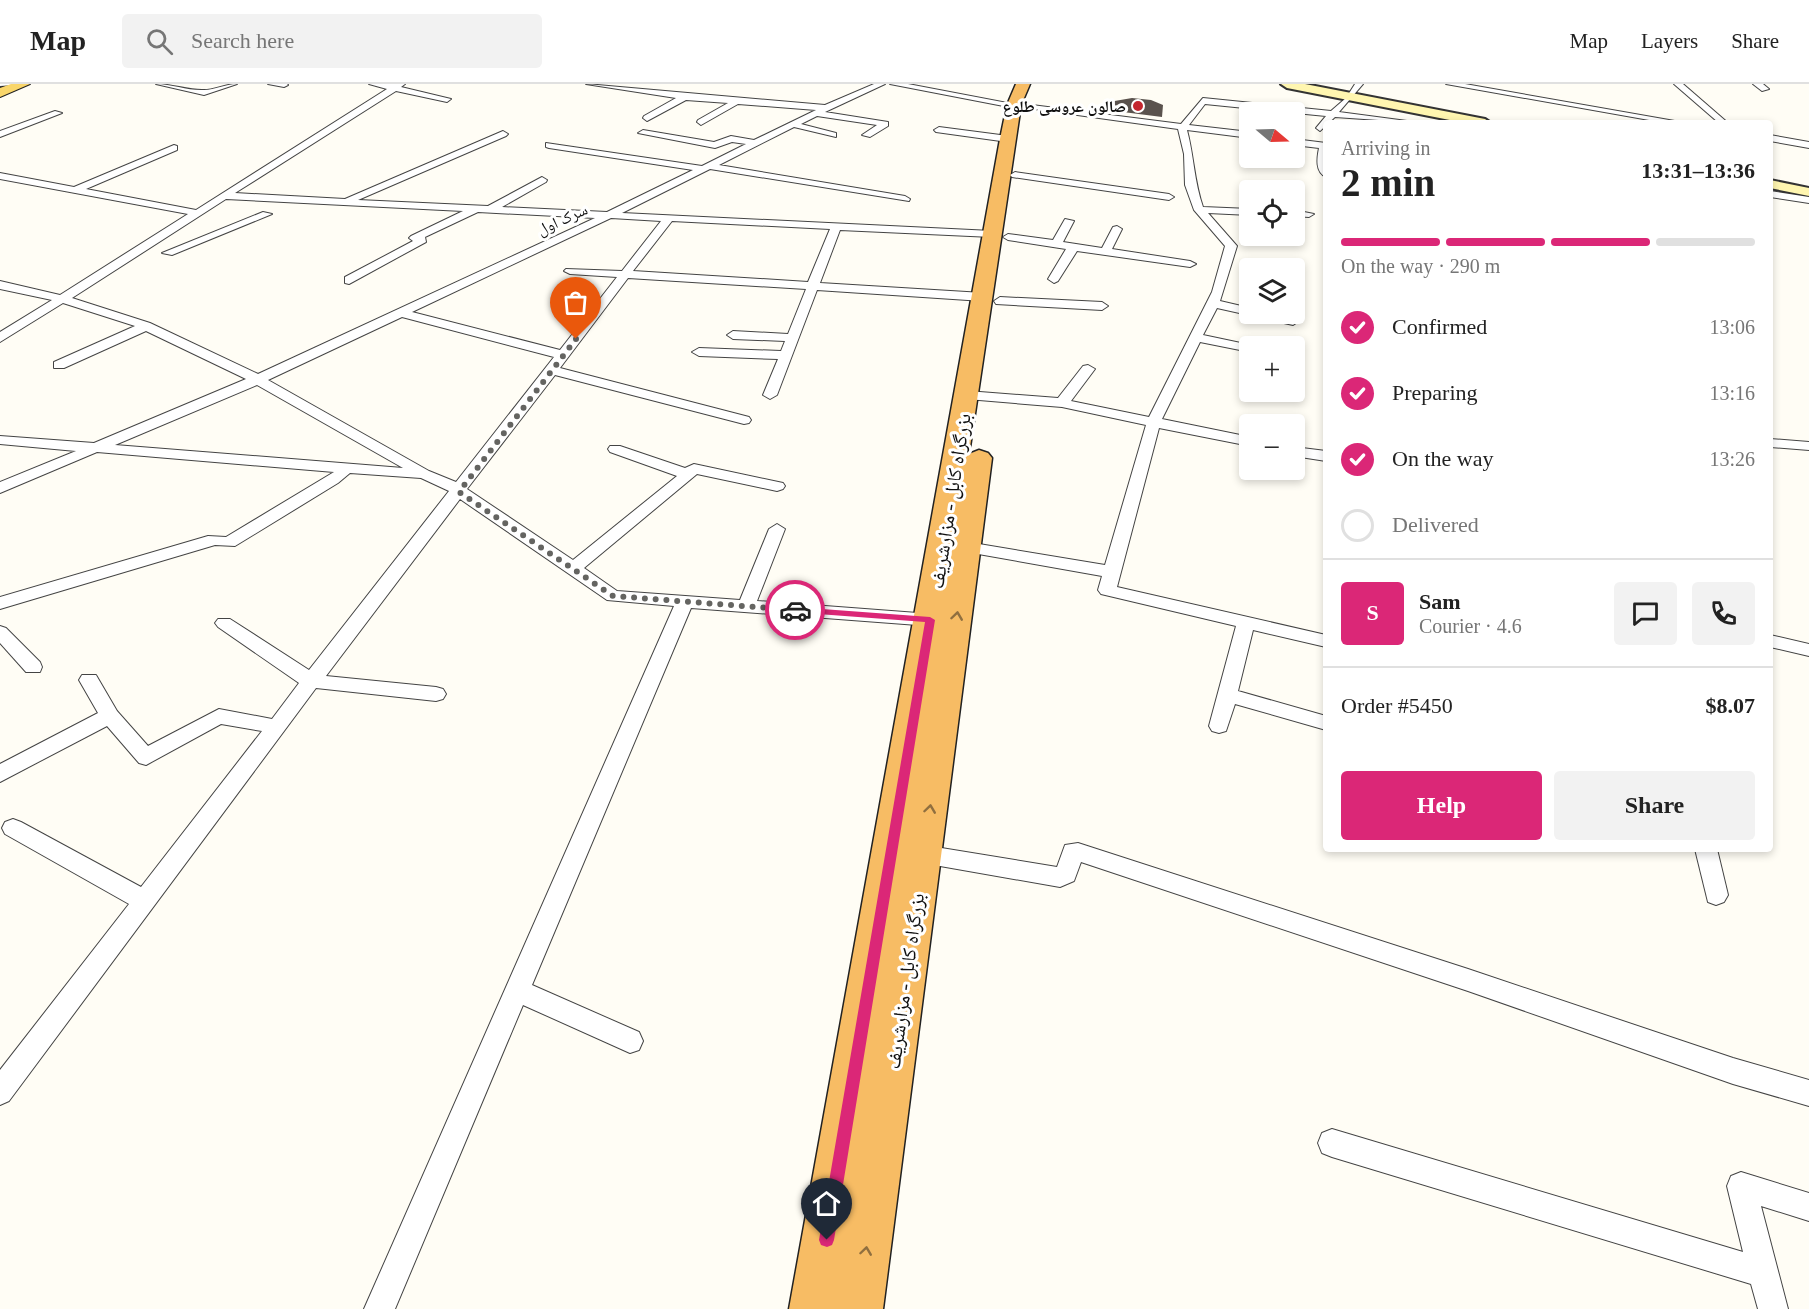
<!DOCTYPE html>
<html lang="en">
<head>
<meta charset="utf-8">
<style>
  :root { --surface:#fff; --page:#f2f2f2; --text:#222; --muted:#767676; --line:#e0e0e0; --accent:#db2777 }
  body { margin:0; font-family:"Times New Roman","Noto Naskh Arabic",serif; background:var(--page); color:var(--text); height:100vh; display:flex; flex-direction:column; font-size:22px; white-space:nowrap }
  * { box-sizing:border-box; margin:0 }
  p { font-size:20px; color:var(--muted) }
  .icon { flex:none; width:33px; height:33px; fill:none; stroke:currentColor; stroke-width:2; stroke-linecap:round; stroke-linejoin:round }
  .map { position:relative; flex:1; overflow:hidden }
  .panel { position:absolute; left:1323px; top:36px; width:450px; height:732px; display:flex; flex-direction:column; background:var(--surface); border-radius:6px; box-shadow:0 3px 9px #0003 }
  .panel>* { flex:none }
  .needle { width:39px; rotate:109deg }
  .controls { position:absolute; left:1239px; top:18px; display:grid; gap:12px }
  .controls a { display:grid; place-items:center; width:66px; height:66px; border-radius:6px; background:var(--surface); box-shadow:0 3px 9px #0003; font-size:30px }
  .pin { position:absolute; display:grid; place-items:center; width:51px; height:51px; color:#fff; margin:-62px -26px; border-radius:50% 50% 50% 0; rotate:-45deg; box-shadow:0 0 6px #0007 }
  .pin .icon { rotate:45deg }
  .courier { position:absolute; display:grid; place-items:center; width:60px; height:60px; margin:-30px; border:4px solid #db2777; border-radius:50%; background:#fff; color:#222; box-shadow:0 2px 8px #0007 }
  .summary em { font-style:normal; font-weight:700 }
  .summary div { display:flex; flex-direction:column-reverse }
  .summary { display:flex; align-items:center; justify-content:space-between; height:102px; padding:0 18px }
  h1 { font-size:39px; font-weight:700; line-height:45px }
  .bar { display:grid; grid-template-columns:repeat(4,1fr); gap:9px 6px; align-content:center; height:72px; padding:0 18px }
  .bar i { height:8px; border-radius:4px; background:var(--line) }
  .bar .current { background:var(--accent) }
  .bar p { grid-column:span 4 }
  .line { display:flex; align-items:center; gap:15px; padding:0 18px; border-top:2px solid var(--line) }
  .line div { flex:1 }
  .round { display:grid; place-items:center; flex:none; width:63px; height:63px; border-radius:6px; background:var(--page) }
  ol { padding:0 18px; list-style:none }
  li { display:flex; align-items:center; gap:18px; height:66px }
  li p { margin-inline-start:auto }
  li .icon { padding:6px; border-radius:50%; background:var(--accent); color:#fff; stroke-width:4 }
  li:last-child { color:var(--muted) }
  li i { width:33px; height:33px; border:3px solid var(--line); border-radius:50% }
  .action { display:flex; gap:12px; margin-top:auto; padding:12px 18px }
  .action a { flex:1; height:69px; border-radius:6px; background:var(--accent); color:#fff; font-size:24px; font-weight:700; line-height:69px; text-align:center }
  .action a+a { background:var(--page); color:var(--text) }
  header { display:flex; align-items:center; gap:36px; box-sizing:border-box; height:84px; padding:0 30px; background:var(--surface); border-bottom:2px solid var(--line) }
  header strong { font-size:28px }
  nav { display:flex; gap:33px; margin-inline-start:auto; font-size:21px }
  .search { width:420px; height:54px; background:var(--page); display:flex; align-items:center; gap:15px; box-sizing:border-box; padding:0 21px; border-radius:6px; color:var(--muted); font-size:22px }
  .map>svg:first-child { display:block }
  .building { fill:#5a524d }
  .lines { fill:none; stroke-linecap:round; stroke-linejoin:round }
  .minor-casing { stroke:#444; stroke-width:2 }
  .secondary-casing { stroke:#333; stroke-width:4 }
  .primary-casing { stroke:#222; stroke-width:2 }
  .trunk-casing { stroke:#222; stroke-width:3 }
  .minor { fill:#fff; fill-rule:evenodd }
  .secondary { fill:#fff6b0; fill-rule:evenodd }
  .primary { fill:#f9d66b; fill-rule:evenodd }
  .trunk { fill:#f7bc64; fill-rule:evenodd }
  .oneway { stroke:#906f3f }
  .route { fill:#db2777 }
  .done { stroke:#646461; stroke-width:6; stroke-dasharray:0 10.8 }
  .poi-dot { fill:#c4262e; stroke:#fff; stroke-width:2 }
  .labels { text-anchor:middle; stroke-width:6; stroke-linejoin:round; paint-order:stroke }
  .far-poi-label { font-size:16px; font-weight:bold; fill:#111; stroke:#fff; text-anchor:end }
  .far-street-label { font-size:16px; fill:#111; stroke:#fff }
  .street-label { font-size:20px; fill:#111; stroke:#fff }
</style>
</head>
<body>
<header>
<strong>Map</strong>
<div class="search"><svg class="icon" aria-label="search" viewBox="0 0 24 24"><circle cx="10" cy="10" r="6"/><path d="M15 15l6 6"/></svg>Search here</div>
<nav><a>Map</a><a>Layers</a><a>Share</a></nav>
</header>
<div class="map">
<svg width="1809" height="1225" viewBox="0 0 1809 1225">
  <rect width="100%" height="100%" fill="#fffdf5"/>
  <path class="building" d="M 1132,14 L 1151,16 L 1163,21 L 1162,33 L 1123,28 L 1103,19 Z"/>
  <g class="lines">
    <g class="minor-casing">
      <g id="minor">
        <path d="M 0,0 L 14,0 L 15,1 L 0,2 Z"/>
        <path d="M 156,0 C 172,0 189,7 204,6 C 215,6 225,0 237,0 L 204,11 Z"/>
        <path d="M 268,0 L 287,0 L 288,1 L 284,3 Z"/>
        <path d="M 369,0 L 405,0 L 401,3 L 451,15 L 447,18 L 396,7 L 235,109 L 345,115 L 503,47 L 508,50 L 506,52 L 358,116 L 488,122 L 542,93 L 547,96 L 546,98 L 502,123 L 607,128 L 693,86 L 549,64 L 546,63 L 546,59 L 702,82 L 746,60 L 732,58 L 715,64 L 638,49 L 643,46 L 714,58 L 731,52 L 754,56 L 816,26 L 738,20 L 701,41 L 697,38 L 698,36 L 728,19 L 686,16 L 647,37 L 643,34 L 644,32 L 676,14 L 586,0 L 825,21 L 874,0 L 885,0 L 825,28 L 888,38 L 888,42 L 870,53 L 862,51 L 877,41 L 817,32 L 801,40 L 836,49 L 836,53 L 794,43 L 719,81 L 905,112 L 910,115 L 909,117 L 710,85 L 622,129 L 992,147 L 997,150 L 992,153 L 840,146 L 820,199 L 983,209 L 989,213 L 983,217 L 817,206 L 777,311 L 770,315 L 763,311 L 778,275 L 699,272 L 692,268 L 699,264 L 781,267 L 785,257 L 733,255 L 727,251 L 733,247 L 788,250 L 806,205 L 628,194 L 560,284 L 749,333 L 751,336 L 749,339 L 744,340 L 555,291 L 467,405 L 573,476 L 677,392 L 610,368 L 608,365 L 610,362 L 620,362 L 685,384 L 694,380 L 783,399 L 785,402 L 783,405 L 777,407 L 697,390 L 584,484 L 617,507 L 740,516 L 769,445 L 777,440 L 785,445 L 757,517 L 931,530 L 940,536 L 931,542 L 691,524 L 532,901 L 639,948 L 643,957 L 639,966 L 630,969 L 523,921 L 395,1225 L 364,1225 L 674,522 L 607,516 L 460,415 L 326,592 L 436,603 L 443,605 L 446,610 L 443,615 L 436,617 L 316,604 L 9,1017 L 0,1021 L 0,986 L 129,820 L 5,750 L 2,744 L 5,738 L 13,735 L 21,738 L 141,803 L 262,647 L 221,640 L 146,681 L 139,679 L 107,642 L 0,698 L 0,680 L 98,629 L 79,596 L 82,591 L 96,591 L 117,627 L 148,662 L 219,625 L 272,635 L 299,599 L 218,543 L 215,539 L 218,535 L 230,535 L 309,586 L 449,407 L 421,394 L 350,389 L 338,399 L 235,462 L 215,461 L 0,525 L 0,513 L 208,452 L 226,453 L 334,388 L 97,368 L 0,409 L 0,398 L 76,367 L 0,360 L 0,352 L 94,359 L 246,295 L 146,247 L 64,284 L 54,284 L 54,278 L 135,242 L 63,219 L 0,258 L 0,248 L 52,216 L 0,205 L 0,197 L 60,211 L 188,130 L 0,95 L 0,89 L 74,103 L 174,61 L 177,62 L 177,66 L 86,105 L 196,126 L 387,5 ZM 226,115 L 463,127 L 411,152 L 409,154 L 413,157 L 345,193 L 345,199 L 349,200 L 426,158 L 425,153 L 478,128 L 595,134 L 258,290 L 150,239 L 72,214 ZM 611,134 L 661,137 L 622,187 L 566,185 L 564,187 L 570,190 L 617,193 L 560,266 L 412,228 ZM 672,137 L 830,145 L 808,198 L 633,187 ZM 402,233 L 554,273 L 456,398 L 429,387 L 268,296 ZM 257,301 L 403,384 L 115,361 Z"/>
        <path d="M 890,0 L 908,0 L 1018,21 L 1014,24 Z"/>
        <path d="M 1355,0 L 1363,0 L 1339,28 L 1422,39 L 1335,33 L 1320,47 L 1316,44 L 1326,32 L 1205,20 L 1189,41 L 1250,48 L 1250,54 L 1187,46 C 1194,72 1194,98 1203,123 L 1250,125 L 1250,131 L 1208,129 L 1237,162 L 1220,217 L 1250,224 L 1250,230 L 1274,230 L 1299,237 L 1293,241 L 1217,224 L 1203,251 L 1255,262 L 1250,262 L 1250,268 L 1200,258 L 1162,335 L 1250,353 L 1250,362 L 1159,344 L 1117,503 L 1326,551 L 1326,563 L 1253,546 L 1238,607 L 1326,632 L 1326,646 L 1235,620 L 1226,647 L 1219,649 L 1212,647 L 1209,642 L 1236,542 L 1101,510 L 1098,506 L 1102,492 L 967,468 L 959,463 L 967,458 L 1105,481 L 1146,341 L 1062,323 L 967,315 L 960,311 L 967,307 L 1058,314 L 1083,282 L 1088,281 L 1095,285 L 1071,317 L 1149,333 L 1212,208 L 1225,162 L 1194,126 L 1185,101 L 1184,70 L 1178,45 L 1020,23 L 1024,20 L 1181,40 L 1203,14 L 1331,27 L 1346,14 Z"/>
        <path d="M 1446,0 L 1465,0 L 1686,39 L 1666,39 Z"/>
        <path d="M 1674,0 L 1683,0 L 1728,39 L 1719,39 Z"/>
        <path d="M 1753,0 L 1763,0 L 1769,5 L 1762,7 Z"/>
        <path d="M 55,27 L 62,29 L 0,53 L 0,47 Z"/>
        <path d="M 939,43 L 1008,52 L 1013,55 L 1008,58 L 936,48 L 934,46 Z"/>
        <path d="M 1770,51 L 1809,58 L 1809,64 L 1770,57 Z"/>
        <path d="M 1294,55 L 1326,59 L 1326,93 C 1315,88 1317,74 1319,64 L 1294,61 Z"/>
        <path d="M 1015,88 L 1169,110 L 1174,113 L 1169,116 L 1012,93 L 1010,91 Z"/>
        <path d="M 1770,107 L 1809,113 L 1809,119 L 1770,113 Z"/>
        <path d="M 1294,126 L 1314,130 L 1309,133 L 1294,132 Z"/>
        <path d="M 263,128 L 272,130 L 172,171 L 162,169 Z"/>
        <path d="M 1065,135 L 1074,137 L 1063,158 L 1102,164 L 1113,143 L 1117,142 L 1122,145 L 1112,165 L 1190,177 L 1196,180 L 1190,183 L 1077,167 L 1058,197 L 1054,199 L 1048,195 L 1066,165 L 1008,156 L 1003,153 L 1008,150 L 1053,156 Z"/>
        <path d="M 1000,213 L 1102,218 L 1108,222 L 1102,226 L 996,220 L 994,217 Z"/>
        <path d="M 1770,355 L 1809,358 L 1809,366 L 1770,363 Z"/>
        <path d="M 1294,363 L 1326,367 L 1326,377 L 1294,372 Z"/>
        <path d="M 0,542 L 6,544 L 40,578 L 42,583 L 40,588 L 26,588 L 0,559 Z"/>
        <path d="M 1770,551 L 1809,560 L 1809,572 L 1770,563 Z"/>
        <path d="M 1078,759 L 1468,885 L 1733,974 L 1809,996 L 1809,1022 L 1733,1000 L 1468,907 L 1081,778 L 1074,797 L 1060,803 L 923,779 L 915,777 L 912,770 L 915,763 L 923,761 L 1057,783 L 1065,761 Z"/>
        <path d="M 1695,765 L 1717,765 L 1728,811 L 1724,818 L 1716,821 L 1708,818 Z"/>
        <path d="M 1332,1045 L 1743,1168 L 1727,1102 L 1731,1092 L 1741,1088 L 1809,1109 L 1809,1137 L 1761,1122 L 1788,1225 L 1758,1225 L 1751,1200 L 1332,1073 L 1322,1069 L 1318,1059 L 1322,1049 Z"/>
      </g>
    </g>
    <g class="secondary-casing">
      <g id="secondary">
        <path d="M 1281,0 L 1305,0 L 1485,35 L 1491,39 L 1465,39 L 1287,4 Z"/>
        <path d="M 1770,96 L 1809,104 L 1809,112 L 1770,104 Z"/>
      </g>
    </g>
    <g class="primary-casing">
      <path id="primary" d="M 11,0 L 30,0 L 0,13 L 0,4 Z"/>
    </g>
    <g class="trunk-casing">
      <path id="trunk" d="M 1016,0 L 1030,0 L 1021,21 L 969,370 L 979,366 L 988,369 L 992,374 L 883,1225 L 789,1225 L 1000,55 L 1007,21 Z"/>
    </g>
    <use href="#minor" class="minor"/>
    <use href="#secondary" class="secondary"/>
    <use href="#primary" class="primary"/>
    <use href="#trunk" class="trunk"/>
  </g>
  <defs><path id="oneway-chevron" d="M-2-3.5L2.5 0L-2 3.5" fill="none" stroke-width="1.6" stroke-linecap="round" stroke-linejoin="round" transform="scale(1.5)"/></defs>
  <g class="oneway">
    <use href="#oneway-chevron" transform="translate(957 532) rotate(-82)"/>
    <use href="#oneway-chevron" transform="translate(930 725) rotate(-82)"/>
    <use href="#oneway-chevron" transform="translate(866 1167) rotate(-82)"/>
  </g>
  <path class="route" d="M 795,523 L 930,533 L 935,536 L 834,1156 L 832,1161 L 827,1163 L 821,1161 L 819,1156 L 925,538 L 791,528 L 791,524 Z"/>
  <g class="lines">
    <path class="done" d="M 576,255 L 459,408 L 613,512 L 795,526"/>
  </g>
  <circle class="poi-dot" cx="1138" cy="22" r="6"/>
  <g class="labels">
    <g class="far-poi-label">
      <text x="1126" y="28">صالون عروسی طلوع</text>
    </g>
    <g class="far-street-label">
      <text transform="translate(562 135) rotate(-25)" y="6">سرک اول</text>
    </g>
    <g class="street-label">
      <text transform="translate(950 417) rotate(-81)" y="7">بزرگراه کابل - مزارشریف</text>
      <text transform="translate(905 897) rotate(-82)" y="7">بزرگراه کابل - مزارشریف</text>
    </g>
  </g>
</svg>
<div class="controls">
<a><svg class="needle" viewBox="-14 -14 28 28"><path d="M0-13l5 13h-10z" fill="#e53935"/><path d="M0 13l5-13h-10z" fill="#767676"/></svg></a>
<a><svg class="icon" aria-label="locate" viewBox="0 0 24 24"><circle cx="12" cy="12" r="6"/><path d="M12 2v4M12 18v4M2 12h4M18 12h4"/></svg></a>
<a><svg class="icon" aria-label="layers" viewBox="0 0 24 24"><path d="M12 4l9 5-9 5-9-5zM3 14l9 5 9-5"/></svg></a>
<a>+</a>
<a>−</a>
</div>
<div class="pin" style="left:576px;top:255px;background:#ea580c"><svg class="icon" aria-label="bag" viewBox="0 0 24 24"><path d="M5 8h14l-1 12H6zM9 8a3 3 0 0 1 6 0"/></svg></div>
<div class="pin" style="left:827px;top:1156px;background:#1f2937"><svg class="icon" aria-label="home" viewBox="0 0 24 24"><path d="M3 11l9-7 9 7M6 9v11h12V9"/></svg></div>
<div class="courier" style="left:795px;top:526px"><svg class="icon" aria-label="car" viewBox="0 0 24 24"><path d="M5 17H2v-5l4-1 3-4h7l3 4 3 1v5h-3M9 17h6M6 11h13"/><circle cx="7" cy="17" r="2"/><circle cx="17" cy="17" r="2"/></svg></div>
<section class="panel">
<div class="summary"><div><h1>2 min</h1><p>Arriving in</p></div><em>13:31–13:36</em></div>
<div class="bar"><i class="current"></i><i class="current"></i><i class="current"></i><i></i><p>On the way · 290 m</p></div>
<ol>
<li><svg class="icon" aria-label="check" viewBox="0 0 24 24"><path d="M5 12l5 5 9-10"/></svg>Confirmed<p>13:06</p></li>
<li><svg class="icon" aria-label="check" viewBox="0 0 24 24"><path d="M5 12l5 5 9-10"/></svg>Preparing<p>13:16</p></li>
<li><svg class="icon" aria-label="check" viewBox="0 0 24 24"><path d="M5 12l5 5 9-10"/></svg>On the way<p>13:26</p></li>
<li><i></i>Delivered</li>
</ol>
<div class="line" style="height:108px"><b class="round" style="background:var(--accent);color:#fff">S</b><div><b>Sam</b><p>Courier · 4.6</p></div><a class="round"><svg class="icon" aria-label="chat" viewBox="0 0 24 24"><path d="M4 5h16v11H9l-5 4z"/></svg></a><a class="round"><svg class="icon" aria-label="phone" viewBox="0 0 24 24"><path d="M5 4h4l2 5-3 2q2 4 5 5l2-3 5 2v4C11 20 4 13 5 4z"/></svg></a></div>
<div class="line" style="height:78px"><div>Order #5450</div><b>$8.07</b></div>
<div class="action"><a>Help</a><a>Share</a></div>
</section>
</div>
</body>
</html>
